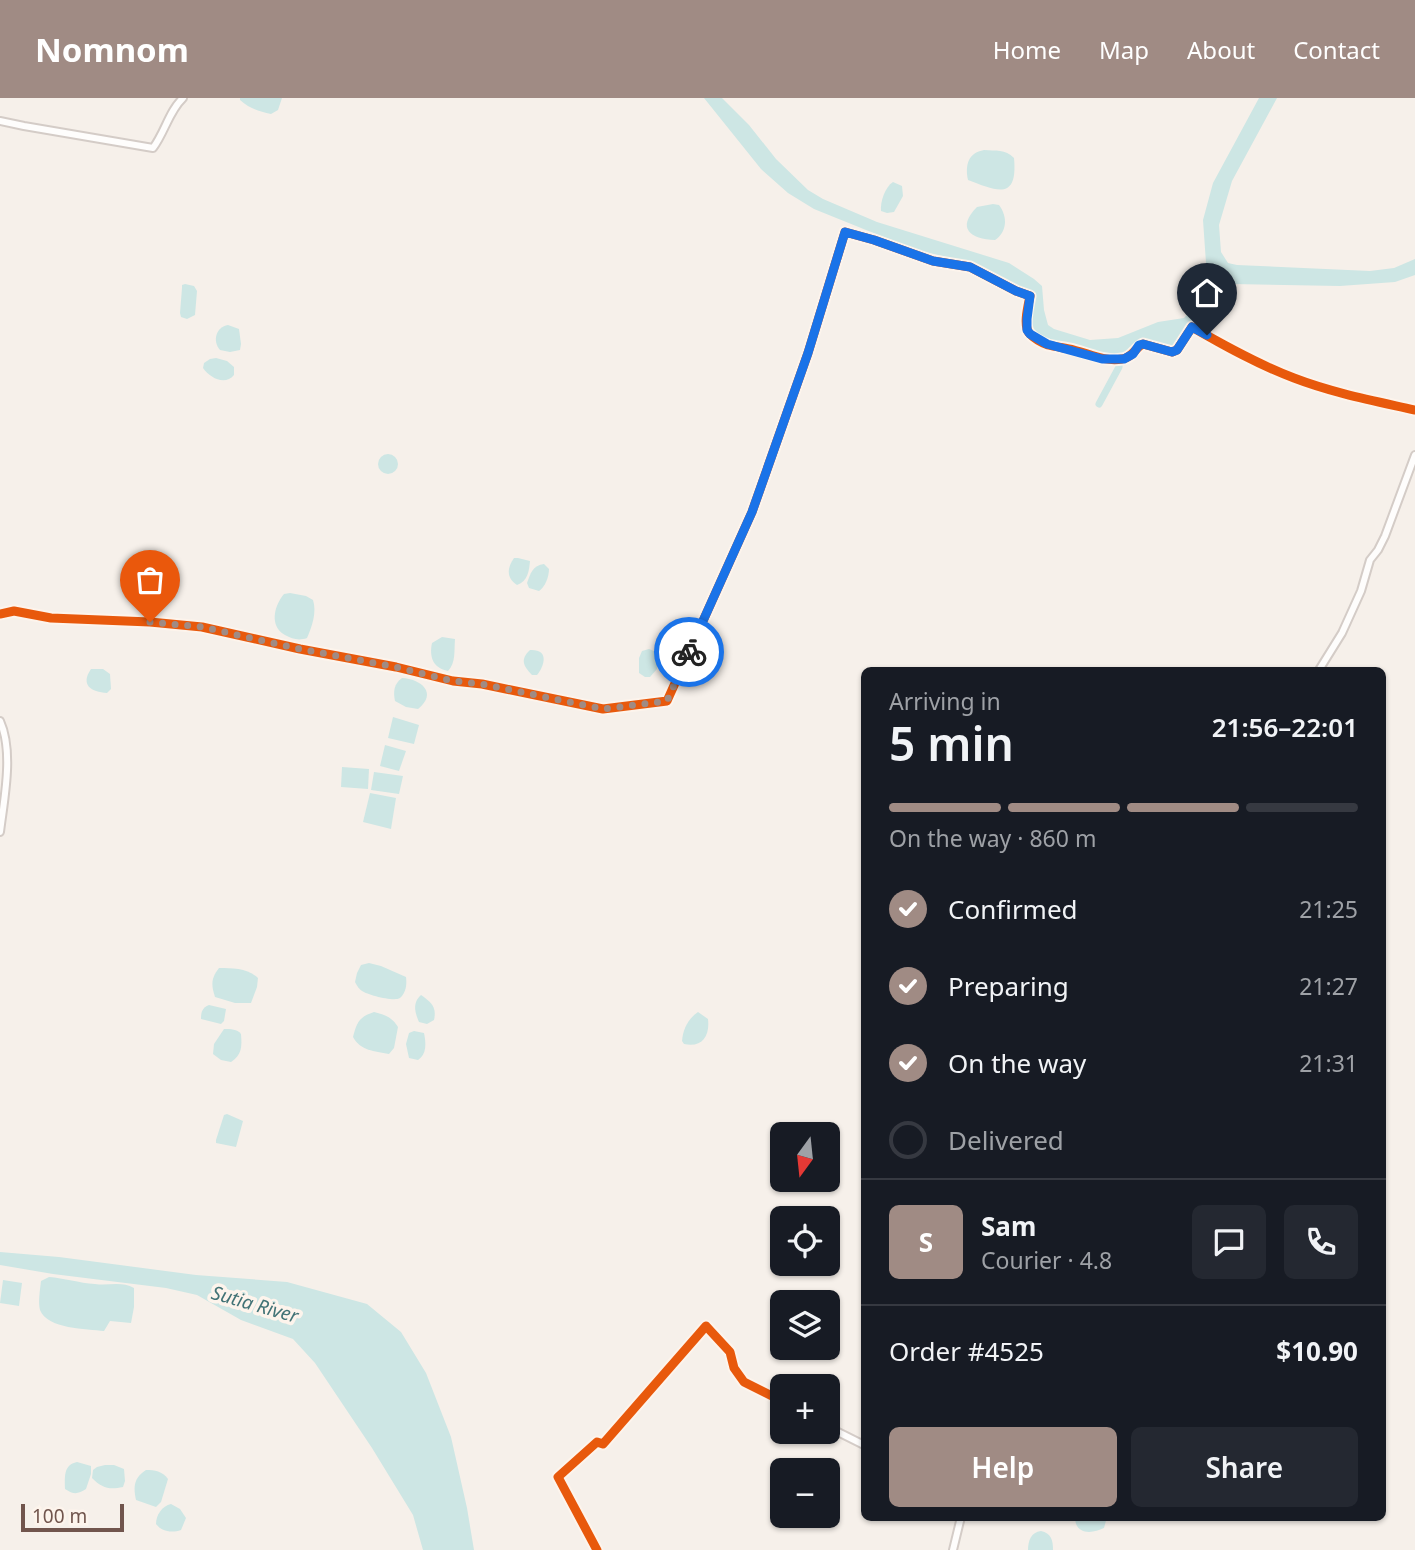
<!DOCTYPE html>
<html lang="en">
<head>
<meta charset="utf-8">
<style>
  :root { --surface:#171b24; --page:#242831; --text:#f1f3f6; --muted:#9ea1a6; --line:#363941; --accent:#a08b84 }
  body { margin:0; font-family:"Noto Sans",sans-serif; background:var(--page); color:var(--text); height:100vh; display:flex; flex-direction:column; font-size:26px; white-space:nowrap }
  * { box-sizing:border-box; margin:0 }
  p { font-size:23px; color:var(--muted) }
  .icon { flex:none; width:38px; height:38px; fill:none; stroke:currentColor; stroke-width:2; stroke-linecap:round; stroke-linejoin:round }
  .map { position:relative; flex:1; overflow:hidden }
  .panel { position:absolute; left:861px; top:569px; width:525px; height:854px; display:flex; flex-direction:column; background:var(--surface); border-radius:10px; box-shadow:0 2px 5px #0004 }
  .panel>* { flex:none }
  .needle { width:46px; rotate:195deg }
  .fabs { position:absolute; left:770px; top:1024px; display:grid; gap:14px }
  .fabs a { display:grid; place-items:center; width:70px; height:70px; border-radius:10px; background:var(--surface); box-shadow:0 2px 5px #0004; font-size:35px }
  .scale { position:absolute; left:21px; bottom:18px; width:103px; box-sizing:border-box; padding-left:7px; border:4px solid #71554d; border-top:0; font-size:19px; line-height:24px; white-space:nowrap; color:#71554d; -webkit-text-stroke:5px #fdf4ec; paint-order:stroke }
  .pin { position:absolute; display:grid; place-items:center; width:60px; height:60px; color:#fff; margin:-72px -30px; border-radius:50% 50% 50% 0; rotate:-45deg; box-shadow:0 0 7px #0007 }
  .pin .icon { rotate:45deg }
  .courier { position:absolute; display:grid; place-items:center; width:70px; height:70px; margin:-35px; border:5px solid #1a73e8; border-radius:50%; background:#fff; color:#222; box-shadow:0 2px 9px #0007 }
  .headline em { font-style:normal; font-weight:600 }
  .headline div { display:flex; flex-direction:column-reverse }
  .headline { display:flex; align-items:center; justify-content:space-between; height:119px; padding:0 28px }
  h1 { font-size:46px; font-weight:600; line-height:52px }
  .bar { display:grid; grid-template-columns:repeat(4,1fr); gap:10px 7px; align-content:center; height:84px; padding:0 28px }
  .bar i { height:9px; border-radius:5px; background:var(--line) }
  .bar .on { background:var(--accent) }
  .bar p { grid-column:span 4 }
  .line { display:flex; align-items:center; gap:18px; padding:0 28px; border-top:2px solid var(--line) }
  .line div { flex:1 }
  .round { display:grid; place-items:center; flex:none; width:74px; height:74px; border-radius:10px; background:var(--page) }
  ol { padding:0 28px; list-style:none }
  li { display:flex; align-items:center; gap:21px; height:77px }
  li p { margin-inline-start:auto }
  li .icon { padding:7px; border-radius:50%; background:var(--accent); color:#fff; stroke-width:4 }
  li:last-child { color:var(--muted) }
  li i { width:38px; height:38px; border:4px solid var(--line); border-radius:50% }
  .button { display:flex; gap:14px; margin-top:auto; padding:14px 28px }
  .button a { flex:1; height:80px; border-radius:10px; background:var(--accent); color:#fff; font-size:28px; font-weight:600; line-height:80px; text-align:center }
  .button a+a { background:var(--page); color:var(--text) }
  header { display:flex; align-items:center; gap:42px; box-sizing:border-box; height:98px; padding:0 35px; background:var(--accent); color:#fff }
  header strong { font-size:33px }
  nav { display:flex; gap:38px; margin-inline-start:auto; font-size:24px }
  .map>svg:first-child { display:block }
  .water { fill:#cde6e4 }
  .lines { fill:none; stroke-linecap:round; stroke-linejoin:round }
  .canal { stroke:#cde6e4; stroke-width:7 }
  .street-casing { stroke:#d4ccc7; stroke-width:10 }
  .street { stroke:#fefdfc; stroke-width:6 }
  .cycleway-casing { stroke:#fdf4ec; stroke-width:13 }
  .cycleway { stroke:#e8590c; stroke-width:9 }
  .done { stroke:#a08b84; stroke-width:7; stroke-dasharray:0 12.6 }
  .route { stroke:#1a73e8; stroke-width:9 }
  .labels { text-anchor:middle; stroke-width:7; stroke-linejoin:round; paint-order:stroke }
  .water-label { font-size:19px; font-style:italic; fill:#427376; stroke:#fdf4ec }
</style>
</head>
<body>
<header>
<strong>Nomnom</strong>
<nav><a>Home</a><a>Map</a><a>About</a><a>Contact</a></nav>
</header>
<div class="map">
<svg width="1415" height="1452" viewBox="0 0 1415 1452">
  <rect width="100%" height="100%" fill="#f6f0ea"/>
  <g class="water">
    <path d="M 240,0 L 282,0 L 278,12 L 271,16 C 259,13 250,11 240,2 Z"/>
    <path d="M 704,0 L 722,0 L 749,27 L 776,61 L 808,92 L 823,101 L 877,124 L 1009,165 L 1034,181 L 1042,188 L 1044,212 L 1048,227 L 1054,231 L 1090,242 L 1118,240 L 1158,224 L 1184,220 L 1194,209 L 1207,179 L 1203,122 L 1213,85 L 1259,0 L 1277,0 L 1232,83 L 1219,127 L 1221,154 L 1228,165 L 1237,167 L 1370,173 L 1394,170 L 1415,161 L 1415,177 L 1395,184 L 1340,188 L 1232,186 L 1222,188 L 1200,221 L 1189,230 L 1175,248 L 1170,249 L 1140,244 L 1128,256 L 1104,257 L 1040,239 L 1035,235 L 1031,226 L 1032,199 L 964,163 L 921,153 L 866,132 L 814,111 L 788,95 L 761,71 Z"/>
    <path d="M 984,52 C 996,53 1005,51 1014,60 C 1018,103 997,93 968,82 C 965,67 968,55 984,52 Z"/>
    <path d="M 893,84 L 902,88 L 903,98 L 894,114 L 887,115 L 881,113 C 880,104 885,89 893,84 Z"/>
    <path d="M 993,106 L 999,107 C 1008,119 1007,134 995,142 C 970,141 956,130 977,109 Z"/>
    <path d="M 185,186 L 194,188 L 197,193 L 195,217 L 187,221 L 181,219 L 180,215 L 182,190 L 182,187 Z"/>
    <path d="M 228,227 L 239,231 L 241,246 L 240,252 L 230,254 L 220,252 C 212,243 216,229 228,227 Z"/>
    <path d="M 216,260 L 227,263 L 234,269 L 234,277 C 225,288 210,280 203,270 L 204,265 L 210,261 Z"/>
    <circle cx="388" cy="366" r="10"/>
    <path d="M 514,460 L 518,460 L 530,463 C 529,473 528,483 517,487 C 506,480 507,470 514,460 Z"/>
    <path d="M 544,466 L 549,471 C 549,479 545,489 539,493 L 529,490 L 527,485 C 530,476 533,467 544,466 Z"/>
    <path d="M 290,495 L 306,498 L 313,502 C 317,514 312,529 307,540 C 299,543 292,541 285,537 C 269,528 274,508 284,496 Z"/>
    <path d="M 442,539 L 455,541 C 454,553 456,565 448,573 C 433,570 429,559 432,545 Z"/>
    <path d="M 649,551 L 659,555 L 657,571 L 650,579 L 645,579 L 639,575 L 639,560 L 642,553 Z"/>
    <path d="M 530,552 C 549,551 545,567 537,577 L 532,577 C 523,568 520,561 530,552 Z"/>
    <path d="M 91,571 L 103,571 L 110,576 L 111,591 L 107,595 C 91,594 80,587 91,571 Z"/>
    <path d="M 402,580 C 421,581 438,595 418,611 L 406,609 L 395,603 C 393,593 394,586 402,580 Z"/>
    <path d="M 393,619 L 419,627 L 414,646 L 388,640 Z"/>
    <path d="M 385,647 L 406,653 L 399,673 L 380,668 Z"/>
    <path d="M 342,669 L 369,671 L 368,691 L 341,689 Z"/>
    <path d="M 374,674 L 403,678 L 399,696 L 371,692 Z"/>
    <path d="M 370,695 L 396,700 L 391,731 L 363,724 Z"/>
    <path d="M 369,865 L 381,868 L 406,879 C 407,886 406,895 400,900 C 394,904 368,897 362,893 C 359,891 357,888 355,884 L 357,875 L 361,867 Z"/>
    <path d="M 219,870 C 233,870 247,870 258,880 L 257,889 L 251,905 L 235,905 L 215,899 C 211,887 211,880 219,870 Z"/>
    <path d="M 421,897 C 431,904 437,909 434,922 L 427,926 L 419,924 C 415,915 412,905 421,897 Z"/>
    <path d="M 209,907 L 226,911 L 224,923 L 221,926 L 201,921 C 201,914 202,910 209,907 Z"/>
    <path d="M 374,914 C 385,917 392,919 398,929 L 394,950 L 389,956 C 374,953 361,953 353,939 C 357,924 359,919 374,914 Z"/>
    <path d="M 698,914 L 708,921 C 710,938 702,950 684,946 L 682,943 C 683,931 688,921 698,914 Z"/>
    <path d="M 224,931 C 231,931 237,931 241,936 C 242,948 242,957 231,964 L 221,962 L 213,956 L 214,946 Z"/>
    <path d="M 414,933 L 424,935 C 426,945 427,956 418,962 L 409,960 L 406,946 L 409,935 Z"/>
    <path d="M 227,1016 L 243,1023 L 236,1049 L 216,1045 L 216,1042 L 224,1017 Z"/>
    <path d="M 0,1154 L 59,1159 L 196,1177 L 287,1184 L 367,1206 L 401,1234 L 426,1275 L 451,1339 L 467,1410 L 474,1452 L 423,1452 L 413,1417 L 372,1350 L 315,1265 L 293,1241 L 241,1222 L 197,1197 L 166,1190 L 53,1176 L 0,1167 Z"/>
    <path d="M 49,1179 C 64,1180 79,1185 95,1186 C 108,1188 122,1183 134,1190 L 134,1209 L 131,1225 L 110,1223 L 104,1233 C 87,1231 47,1231 40,1212 C 38,1204 40,1192 41,1183 Z"/>
    <path d="M 3,1182 L 22,1185 L 19,1208 L 0,1205 Z"/>
    <path d="M 77,1364 L 91,1368 L 91,1376 L 86,1391 C 78,1396 74,1397 65,1391 C 65,1379 63,1367 77,1364 Z"/>
    <path d="M 105,1367 L 114,1367 L 124,1371 L 125,1383 L 123,1389 C 109,1392 102,1390 92,1380 L 93,1372 L 97,1369 Z"/>
    <path d="M 146,1372 C 155,1372 162,1373 168,1381 L 161,1404 L 156,1409 L 136,1402 C 133,1388 134,1380 146,1372 Z"/>
    <path d="M 171,1406 L 180,1411 L 186,1420 L 181,1432 C 172,1435 162,1434 156,1426 C 156,1417 162,1408 171,1406 Z"/>
    <path d="M 1075,1419 L 1107,1419 L 1104,1430 C 1092,1436 1075,1437 1075,1419 Z"/>
    <path d="M 1041,1433 C 1051,1435 1053,1442 1053,1452 L 1028,1452 C 1028,1443 1031,1434 1041,1433 Z"/>
  </g>
  <g class="lines">
    <path class="canal" d="M 1099,306 L 1119,269 L 1120,254"/>
    <g class="street-casing">
      <g id="street">
        <path d="M 0,23 L 24,28 L 153,50 C 165,34 169,13 183,0"/>
        <path d="M 0,516 L 14,513 L 51,520 L 150,524 L 202,529 L 300,551 L 396,569 L 453,583 L 482,586 L 603,611 L 667,603 L 752,414 L 808,255 L 845,134 L 874,142 L 933,163 L 970,169 L 1016,193 L 1030,198 C 1028,208 1023,227 1029,235 C 1033,240 1042,245 1048,247 C 1056,249 1066,250 1074,252 C 1090,256 1105,264 1122,261 C 1132,260 1135,250 1143,246 L 1172,254 L 1177,252 L 1192,229 C 1225,248 1259,267 1294,280 C 1333,295 1375,303 1415,312"/>
        <path d="M 1319,572 L 1342,535 L 1361,493 L 1370,462 L 1378,452 L 1385,438 L 1415,357"/>
        <path d="M 0,623 C 14,654 4,701 0,734"/>
        <path d="M 828,1329 L 864,1347"/>
        <path d="M 597,1452 L 558,1379 L 597,1344 L 603,1346 L 706,1228 L 730,1254 L 734,1270 L 744,1284 L 782,1303"/>
        <path d="M 953,1452 L 961,1419"/>
      </g>
    </g>
    <use href="#street" class="street"/>
    <g class="cycleway-casing">
      <g id="cycleway">
        <path d="M 0,516 L 14,513 L 51,520 L 150,524 L 202,529 L 300,551 L 396,569 L 453,583 L 482,586 L 603,611 L 667,603 L 752,414 L 808,255 L 845,134 L 874,142 L 933,163 L 970,169 L 1016,193 L 1030,198 C 1028,208 1023,227 1029,235 C 1033,240 1042,245 1048,247 C 1056,249 1066,250 1074,252 C 1090,256 1105,264 1122,261 C 1132,260 1135,250 1143,246 L 1172,254 L 1177,252 L 1192,229 C 1225,248 1259,267 1294,280 C 1333,295 1375,303 1415,312"/>
        <path d="M 597,1452 L 558,1379 L 597,1344 L 603,1346 L 706,1228 L 730,1254 L 734,1270 L 744,1284 L 782,1303"/>
      </g>
    </g>
    <use href="#cycleway" class="cycleway"/>
  </g>
  <g class="lines">
    <path class="done" d="M 150,524 L 202,529 L 300,551 L 396,569 L 453,583 L 482,586 L 603,611 L 667,603 L 689,554"/>
    <path class="route" d="M 689,554 L 752,414 L 808,255 L 845,134 L 874,142 L 933,163 L 970,169 L 1016,193 L 1030,198 L 1027,221 L 1027,232 L 1030,236 L 1047,246 L 1102,261 L 1124,261 L 1133,256 L 1139,247 L 1143,246 L 1172,254 L 1177,252 L 1192,229 L 1207,237"/>
  </g>
  <g class="labels">
    <g class="water-label">
      <text transform="translate(255 1206) rotate(16)" y="7">Sutia River</text>
    </g>
  </g>
</svg>
<div class="fabs">
<a><svg class="needle" viewBox="-14 -14 28 28"><path d="M0-13l5 13h-10z" fill="#e53935"/><path d="M0 13l5-13h-10z" fill="#9ea1a6"/></svg></a>
<a><svg class="icon" aria-label="locate" viewBox="0 0 24 24"><circle cx="12" cy="12" r="6"/><path d="M12 2v4M12 18v4M2 12h4M18 12h4"/></svg></a>
<a><svg class="icon" aria-label="layers" viewBox="0 0 24 24"><path d="M12 4l9 5-9 5-9-5zM3 14l9 5 9-5"/></svg></a>
<a>+</a>
<a>−</a>
</div>
<div class="scale">100 m</div>
<div class="pin" style="left:150px;top:524px;background:#ea580c"><svg class="icon" aria-label="bag" viewBox="0 0 24 24"><path d="M5 8h14l-1 12H6zM9 8a3 3 0 0 1 6 0"/></svg></div>
<div class="pin" style="left:1207px;top:237px;background:#1f2937"><svg class="icon" aria-label="home" viewBox="0 0 24 24"><path d="M3 11l9-7 9 7M6 9v11h12V9"/></svg></div>
<div class="courier" style="left:689px;top:554px"><svg class="icon" aria-label="bike" viewBox="0 0 24 24"><circle cx="6" cy="16" r="4"/><circle cx="18" cy="16" r="4"/><path d="M6 16l4-8h5l3 8M10 8l3 8H6M13 5h3"/></svg></div>
<section class="panel">
<div class="headline"><div><h1>5 min</h1><p>Arriving in</p></div><em>21:56–22:01</em></div>
<div class="bar"><i class="on"></i><i class="on"></i><i class="on"></i><i></i><p>On the way · 860 m</p></div>
<ol>
<li><svg class="icon" aria-label="check" viewBox="0 0 24 24"><path d="M5 12l5 5 9-10"/></svg>Confirmed<p>21:25</p></li>
<li><svg class="icon" aria-label="check" viewBox="0 0 24 24"><path d="M5 12l5 5 9-10"/></svg>Preparing<p>21:27</p></li>
<li><svg class="icon" aria-label="check" viewBox="0 0 24 24"><path d="M5 12l5 5 9-10"/></svg>On the way<p>21:31</p></li>
<li><i></i>Delivered</li>
</ol>
<div class="line" style="height:126px"><b class="round" style="background:var(--accent);color:#fff">S</b><div><b>Sam</b><p>Courier · 4.8</p></div><a class="round"><svg class="icon" aria-label="chat" viewBox="0 0 24 24"><path d="M4 5h16v11H9l-5 4z"/></svg></a><a class="round"><svg class="icon" aria-label="phone" viewBox="0 0 24 24"><path d="M5 4h4l2 5-3 2q2 4 5 5l2-3 5 2v4C11 20 4 13 5 4z"/></svg></a></div>
<div class="line" style="height:91px"><div>Order #4525</div><b>$10.90</b></div>
<div class="button"><a>Help</a><a>Share</a></div>
</section>
</div>
</body>
</html>
